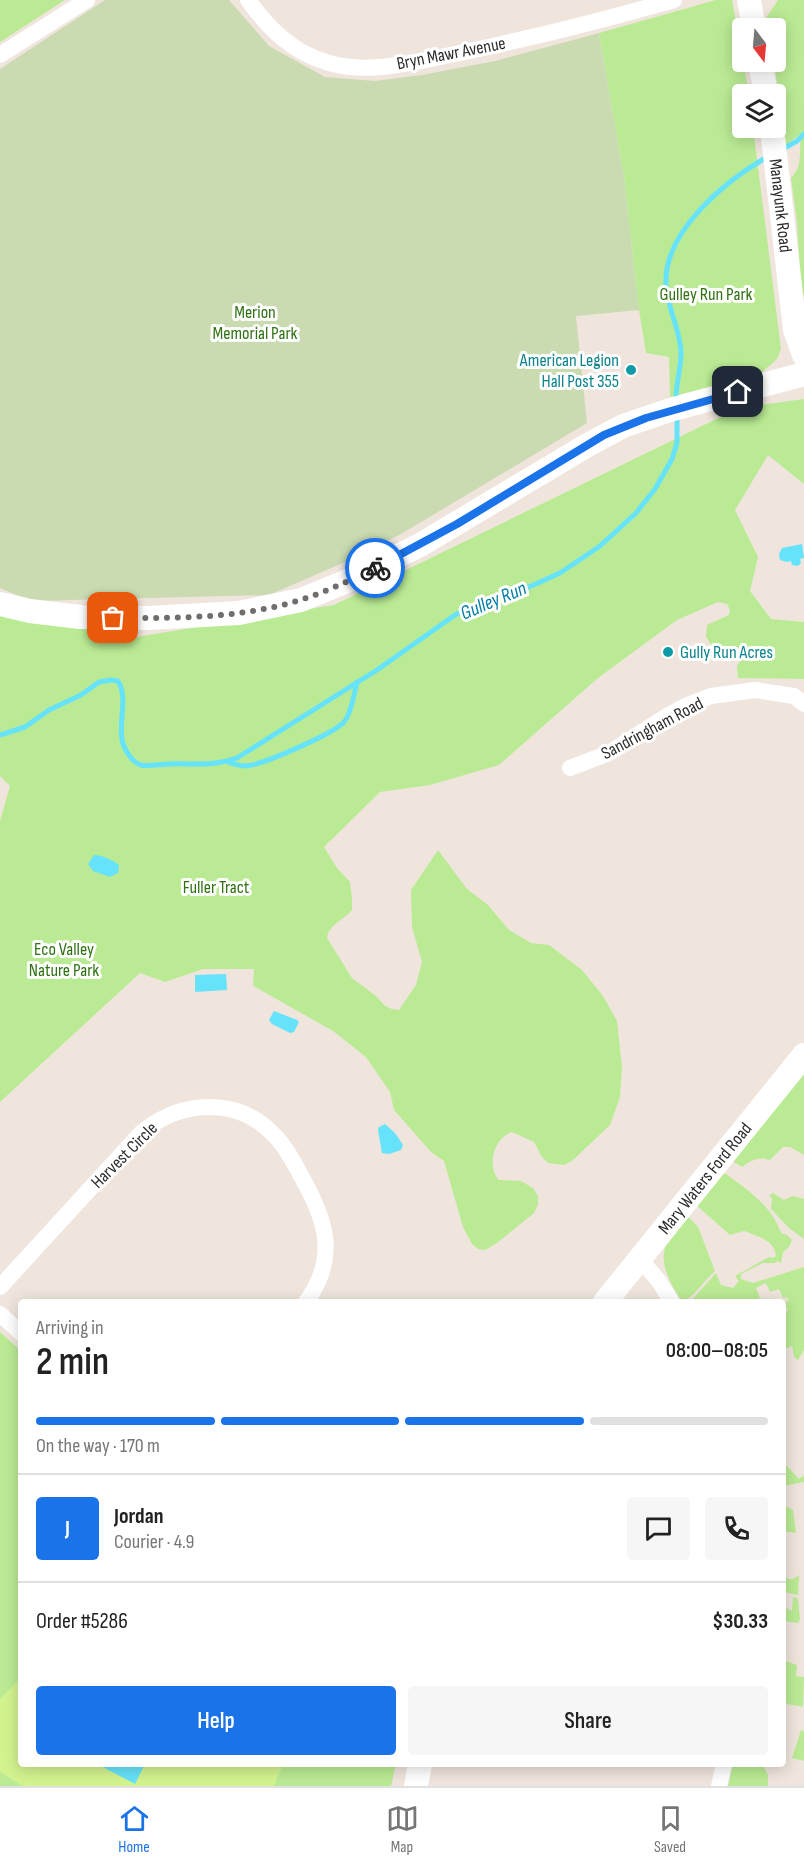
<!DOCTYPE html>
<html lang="en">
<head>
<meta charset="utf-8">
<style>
  :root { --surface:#fff; --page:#f6f6f6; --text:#222; --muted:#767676; --line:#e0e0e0; --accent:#1a73e8 }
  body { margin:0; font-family:"Sofia Sans Condensed",sans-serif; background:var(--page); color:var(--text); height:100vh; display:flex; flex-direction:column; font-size:22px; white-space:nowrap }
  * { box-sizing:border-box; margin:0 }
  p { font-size:20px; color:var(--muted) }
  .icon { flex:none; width:33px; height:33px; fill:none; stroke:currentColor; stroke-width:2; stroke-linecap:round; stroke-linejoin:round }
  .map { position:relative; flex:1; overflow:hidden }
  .panel { position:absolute; left:18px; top:1299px; width:768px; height:468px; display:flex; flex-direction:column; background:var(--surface); border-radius:6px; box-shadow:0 3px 15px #0003 }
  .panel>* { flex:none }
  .needle { width:39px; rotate:164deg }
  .fabs { position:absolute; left:732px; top:18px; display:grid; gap:12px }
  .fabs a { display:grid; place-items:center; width:54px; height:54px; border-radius:6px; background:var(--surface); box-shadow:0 3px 15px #0003; font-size:30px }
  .pin { position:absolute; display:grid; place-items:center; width:51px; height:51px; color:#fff; margin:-26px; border-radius:12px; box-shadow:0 3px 9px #0006 }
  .courier { position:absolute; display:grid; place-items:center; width:60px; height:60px; margin:-30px; border:4px solid #1a73e8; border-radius:50%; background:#fff; color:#222; box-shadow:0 2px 8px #0007 }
  .summary em { font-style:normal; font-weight:600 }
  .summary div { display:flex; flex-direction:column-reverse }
  .summary { display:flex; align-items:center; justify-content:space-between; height:102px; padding:0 18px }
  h1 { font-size:39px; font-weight:600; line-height:45px }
  .bar { display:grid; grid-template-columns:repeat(4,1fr); gap:9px 6px; align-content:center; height:72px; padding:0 18px }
  .bar i { height:8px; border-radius:4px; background:var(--line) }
  .bar .on { background:var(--accent) }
  .bar p { grid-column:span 4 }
  .line { display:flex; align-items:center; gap:15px; padding:0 18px; border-top:2px solid var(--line) }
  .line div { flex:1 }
  .round { display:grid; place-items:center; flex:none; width:63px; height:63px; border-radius:6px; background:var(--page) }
  .action { display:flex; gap:12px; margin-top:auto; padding:12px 18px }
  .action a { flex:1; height:69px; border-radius:6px; background:var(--accent); color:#fff; font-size:24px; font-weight:600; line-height:69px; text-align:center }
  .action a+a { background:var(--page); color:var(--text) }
  .tabs { display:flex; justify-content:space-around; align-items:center; height:84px; border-top:2px solid var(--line); background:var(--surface); font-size:16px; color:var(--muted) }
  .tabs a { display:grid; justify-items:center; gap:3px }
  .tabs .on { color:var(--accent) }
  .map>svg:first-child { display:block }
  .green { fill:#baeb94 }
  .cemetery { fill:#cadbb2 }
  .pitch { fill:#d3f38f }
  .water { fill:#66e3fb }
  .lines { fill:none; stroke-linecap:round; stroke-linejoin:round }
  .stream { stroke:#66e3fb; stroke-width:5 }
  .street { stroke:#fff; stroke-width:16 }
  .secondary { stroke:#fff; stroke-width:24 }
  .done { stroke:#706d6a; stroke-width:6; stroke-dasharray:0 10.8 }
  .route { stroke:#1a73e8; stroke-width:8 }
  .culture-dot { fill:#0f9aa8; stroke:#fff; stroke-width:2 }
  .labels { text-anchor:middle; stroke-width:6; stroke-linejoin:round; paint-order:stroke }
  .street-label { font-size:18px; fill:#2c2c2c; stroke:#fff }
  .park-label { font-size:18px; fill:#307213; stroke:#fff }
  .culture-label { font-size:18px; fill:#0d838f; stroke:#fff; text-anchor:end }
  .water-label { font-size:20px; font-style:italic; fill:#017ca4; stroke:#fff }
</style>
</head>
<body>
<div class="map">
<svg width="804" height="1786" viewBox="0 0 804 1786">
  <rect width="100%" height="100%" fill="#efe5dd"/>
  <g class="green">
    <path d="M 0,0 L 65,0 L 0,42 Z"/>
    <path d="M 716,0 L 732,0 L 749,94 L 742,94 L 742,128 L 753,128 L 781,349 L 777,359 L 760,374 L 670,397 L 669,357 L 646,353 L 639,310 L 624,178 L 599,33 Z"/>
    <path d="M 778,0 L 804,0 L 804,297 L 801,286 L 797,222 L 791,178 C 803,167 799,150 801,134 L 786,145 L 774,62 L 776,62 L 776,28 L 768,28 L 766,18 Z"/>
    <path d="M 804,399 L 804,484 L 768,455 L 735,510 L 758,557 L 750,591 L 771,619 L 804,622 L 804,679 L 738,678 L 737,666 L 746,653 L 735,646 L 727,654 L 716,652 L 706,637 L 707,625 L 729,615 L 730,610 L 727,604 L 718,602 L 677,620 L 598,678 L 499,765 L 430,785 L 380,792 L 324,847 L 337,868 L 350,882 L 352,898 L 352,910 L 347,915 L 333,926 L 328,933 L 327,938 L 352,978 L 376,996 L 385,1006 L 392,1009 L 399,1010 L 416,985 L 422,962 L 412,927 L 411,890 L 438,850 L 467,889 L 488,905 L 509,930 L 531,943 L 549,945 L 582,970 L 603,996 L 617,1021 L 622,1067 L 620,1097 L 610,1125 L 572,1161 L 564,1165 L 548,1163 L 542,1157 L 534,1142 L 512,1132 C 494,1137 486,1167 499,1180 L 521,1181 L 533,1188 L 538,1196 L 538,1205 L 534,1213 L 497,1243 L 485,1250 L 478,1249 L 472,1244 L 463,1227 L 444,1161 L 431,1152 L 394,1110 L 390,1092 L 366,1057 L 333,1031 L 257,988 L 253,985 L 254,969 L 203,969 L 165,982 L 140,973 L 0,1102 L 0,821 L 10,786 L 0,776 L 0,615 L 136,637 L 334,605 L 739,408 Z"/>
    <path d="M 804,1070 L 804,1155 L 790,1147 L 783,1147 L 770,1160 C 759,1156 751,1160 742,1167 L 731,1160 Z"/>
    <path d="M 722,1171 C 746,1189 771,1204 781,1233 L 787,1235 L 792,1240 L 789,1247 L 783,1252 L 781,1263 L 777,1261 L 775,1263 L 763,1263 L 741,1274 L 741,1279 L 753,1283 L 804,1267 L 804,1350 L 798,1360 L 794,1357 L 792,1346 L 785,1349 L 783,1339 L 783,1314 L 788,1310 L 784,1303 L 789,1300 L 787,1297 L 783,1298 L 779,1289 L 770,1292 L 766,1283 L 756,1288 L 760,1298 L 752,1302 L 690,1302 L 716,1273 L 721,1285 L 733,1288 L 739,1281 L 735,1276 L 769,1257 L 773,1258 L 776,1256 C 775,1240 757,1236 744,1231 L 730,1235 L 696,1205 Z"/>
    <path d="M 773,1193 L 784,1200 L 793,1196 L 804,1199 L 804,1239 L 789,1228 L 771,1209 L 772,1198 L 769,1196 Z"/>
    <path d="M 687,1215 L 698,1227 L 715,1271 C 704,1280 695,1297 682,1302 C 672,1286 657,1262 667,1243 C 672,1233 681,1224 687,1215 Z"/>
    <path d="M 0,1332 L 21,1351 L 21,1764 L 396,1764 L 391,1786 L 0,1786 Z"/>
    <path d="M 785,1464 L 799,1479 L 804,1475 L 804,1482 L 783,1486 Z"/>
    <path d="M 783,1507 L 788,1507 L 793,1510 L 796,1533 L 783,1531 Z"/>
    <path d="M 783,1573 L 788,1579 L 793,1579 L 799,1575 L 798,1595 L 783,1592 Z"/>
    <path d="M 793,1597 L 798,1598 L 800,1619 L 798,1623 L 783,1621 L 783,1606 L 792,1611 Z"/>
    <path d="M 783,1660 L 797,1665 L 796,1676 L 804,1677 L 803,1707 L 783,1703 Z"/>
    <path d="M 801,1730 L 804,1731 L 804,1761 L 792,1758 Z"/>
    <path d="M 733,1764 L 762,1764 L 768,1775 L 768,1786 L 728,1786 Z"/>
  </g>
  <path class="cemetery" d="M 105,0 L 229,0 L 269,46 L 325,77 L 375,81 L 422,75 L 495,61 L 599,33 L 624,178 L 639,310 L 576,316 L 587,423 L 401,534 L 345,562 L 269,595 L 31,601 L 0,588 L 0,69 Z"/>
  <path class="pitch" d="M 21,1677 L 21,1764 L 283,1764 L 274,1786 L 23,1786 L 0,1772 L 0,1699 Z"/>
  <g class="water">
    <path d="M 802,544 L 804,558 L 800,559 L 801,563 L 798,566 L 792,565 L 791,561 L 787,562 L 780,560 L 779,554 L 782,548 Z"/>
    <path d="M 94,855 C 101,855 113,860 119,865 L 118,873 L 110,877 L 93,871 L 88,864 Z"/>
    <path d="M 226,974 L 227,990 L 195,992 L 195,975 Z"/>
    <path d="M 274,1011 L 297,1020 L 299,1022 L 294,1032 L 290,1033 L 272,1024 L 269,1020 Z"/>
    <path d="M 385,1124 L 395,1133 L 403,1145 L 401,1150 L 389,1154 L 382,1153 L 378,1130 L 379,1127 Z"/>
    <path d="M 97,1764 L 145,1764 L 135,1784 Z"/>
  </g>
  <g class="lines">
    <g class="stream">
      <path d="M 781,150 L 797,141 L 804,134"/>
      <path d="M 676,403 C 675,386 681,370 681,353 C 681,331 667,308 666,285 C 663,232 725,181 767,157"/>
      <path d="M 0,735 L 25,727 L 49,710 L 81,695 L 99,682 L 111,680 L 118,681 C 129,699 117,724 123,744 C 126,752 133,763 141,765 C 148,767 161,764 169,764 C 195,763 210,767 237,758 L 377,670 L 455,615 L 491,598 L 529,587 L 560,573 L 600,546 L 636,513 L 655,489 L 672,459 L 677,443 L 677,416"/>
      <path d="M 228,762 C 234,764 239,766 246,766 C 262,765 333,734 344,722 C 352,712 354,693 357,682"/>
    </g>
    <g class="street">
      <path d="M 248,0 C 269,29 293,53 329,63 C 372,75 418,61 460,53 C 532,38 604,20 674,0"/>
      <path d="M 0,55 L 87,0"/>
      <path d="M 570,768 L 609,753 L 667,716 L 685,706 L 711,696 L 755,690 L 794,696 L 804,704"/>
      <path d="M 640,1259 L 658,1280 L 672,1302"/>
      <path d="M 0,1287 L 142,1132 C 182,1100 238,1096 275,1136 C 286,1147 293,1161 300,1174 C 326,1219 339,1257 306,1302"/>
      <path d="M 0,1314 L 21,1333"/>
      <path d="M 719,1786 L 724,1764"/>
    </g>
    <g class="secondary">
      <path d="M 749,0 L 754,28"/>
      <path d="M 760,62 L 766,94"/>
      <path id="s1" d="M 772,128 L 795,330 L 804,355"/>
      <path d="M 0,604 L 30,611 L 80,617 L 149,618 L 239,613 L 301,600 L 345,582 L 420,545 L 586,446 L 623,426 L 670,410 L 804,374"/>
      <path id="s2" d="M 605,1302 L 804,1055"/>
      <path d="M 416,1786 L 420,1764"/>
    </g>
  </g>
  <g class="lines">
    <path class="done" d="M 113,618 C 175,618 240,619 300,600 C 326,592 351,580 375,568"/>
    <path class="route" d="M 375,568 L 457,524 L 604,435 L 646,418 L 738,392"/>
  </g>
  <g class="culture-dot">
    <circle cx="631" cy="370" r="6"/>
    <circle cx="668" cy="652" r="6"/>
  </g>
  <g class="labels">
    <g class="street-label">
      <text transform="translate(451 53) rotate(-11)" y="6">Bryn Mawr Avenue</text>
      <text dy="6" stroke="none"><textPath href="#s1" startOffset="78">Manayunk Road</textPath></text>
      <text transform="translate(652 728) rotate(-28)" y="6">Sandringham Road</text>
      <text transform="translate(124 1155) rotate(-45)" y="6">Harvest Circle</text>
      <text dy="6" stroke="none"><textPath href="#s2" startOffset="159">Mary Waters Ford Road</textPath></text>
    </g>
    <g class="park-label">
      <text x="706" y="300">Gulley Run Park</text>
      <text x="255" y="318">Merion<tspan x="255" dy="21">Memorial Park</tspan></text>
      <text x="216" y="893">Fuller Tract</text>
      <text x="64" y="955">Eco Valley<tspan x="64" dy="21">Nature Park</tspan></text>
    </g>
    <g class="culture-label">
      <text x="619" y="366">American Legion<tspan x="619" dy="21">Hall Post 355</tspan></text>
      <text x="680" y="658" text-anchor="start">Gully Run Acres</text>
    </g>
    <g class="water-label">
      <text transform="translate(493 600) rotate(-23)" y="7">Gulley Run</text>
    </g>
  </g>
</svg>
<div class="fabs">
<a><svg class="needle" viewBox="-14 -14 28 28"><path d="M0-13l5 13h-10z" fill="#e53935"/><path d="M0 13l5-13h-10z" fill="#767676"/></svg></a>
<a><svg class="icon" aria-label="layers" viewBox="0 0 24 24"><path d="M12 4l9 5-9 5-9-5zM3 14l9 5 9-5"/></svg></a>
</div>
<div class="pin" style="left:113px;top:618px;background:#ea580c"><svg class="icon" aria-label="bag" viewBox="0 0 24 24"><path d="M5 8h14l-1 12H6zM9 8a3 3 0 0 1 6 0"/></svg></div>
<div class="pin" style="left:738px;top:392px;background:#1f2937"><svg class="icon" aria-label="home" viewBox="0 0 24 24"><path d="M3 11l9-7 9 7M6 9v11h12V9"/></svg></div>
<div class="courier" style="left:375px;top:568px"><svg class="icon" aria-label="bike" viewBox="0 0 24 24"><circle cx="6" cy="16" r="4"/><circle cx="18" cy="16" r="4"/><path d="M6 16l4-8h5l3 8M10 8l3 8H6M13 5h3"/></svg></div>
<section class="panel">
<div class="summary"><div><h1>2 min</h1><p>Arriving in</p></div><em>08:00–08:05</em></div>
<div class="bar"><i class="on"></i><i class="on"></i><i class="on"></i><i></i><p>On the way · 170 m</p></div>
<div class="line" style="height:108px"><b class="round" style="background:var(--accent);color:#fff">J</b><div><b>Jordan</b><p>Courier · 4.9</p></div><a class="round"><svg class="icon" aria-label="chat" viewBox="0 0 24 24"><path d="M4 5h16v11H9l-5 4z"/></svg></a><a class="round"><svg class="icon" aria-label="phone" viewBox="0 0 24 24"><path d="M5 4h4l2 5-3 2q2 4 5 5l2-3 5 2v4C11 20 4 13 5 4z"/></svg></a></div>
<div class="line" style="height:78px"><div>Order #5286</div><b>$30.33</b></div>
<div class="action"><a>Help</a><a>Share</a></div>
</section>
</div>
<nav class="tabs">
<a class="on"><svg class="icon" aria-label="home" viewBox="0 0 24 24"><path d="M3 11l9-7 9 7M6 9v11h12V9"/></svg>Home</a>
<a><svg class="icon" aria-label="map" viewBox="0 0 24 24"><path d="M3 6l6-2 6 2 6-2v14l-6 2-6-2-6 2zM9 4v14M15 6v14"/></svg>Map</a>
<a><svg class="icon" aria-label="saved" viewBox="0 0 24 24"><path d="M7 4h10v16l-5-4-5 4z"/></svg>Saved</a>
</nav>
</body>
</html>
